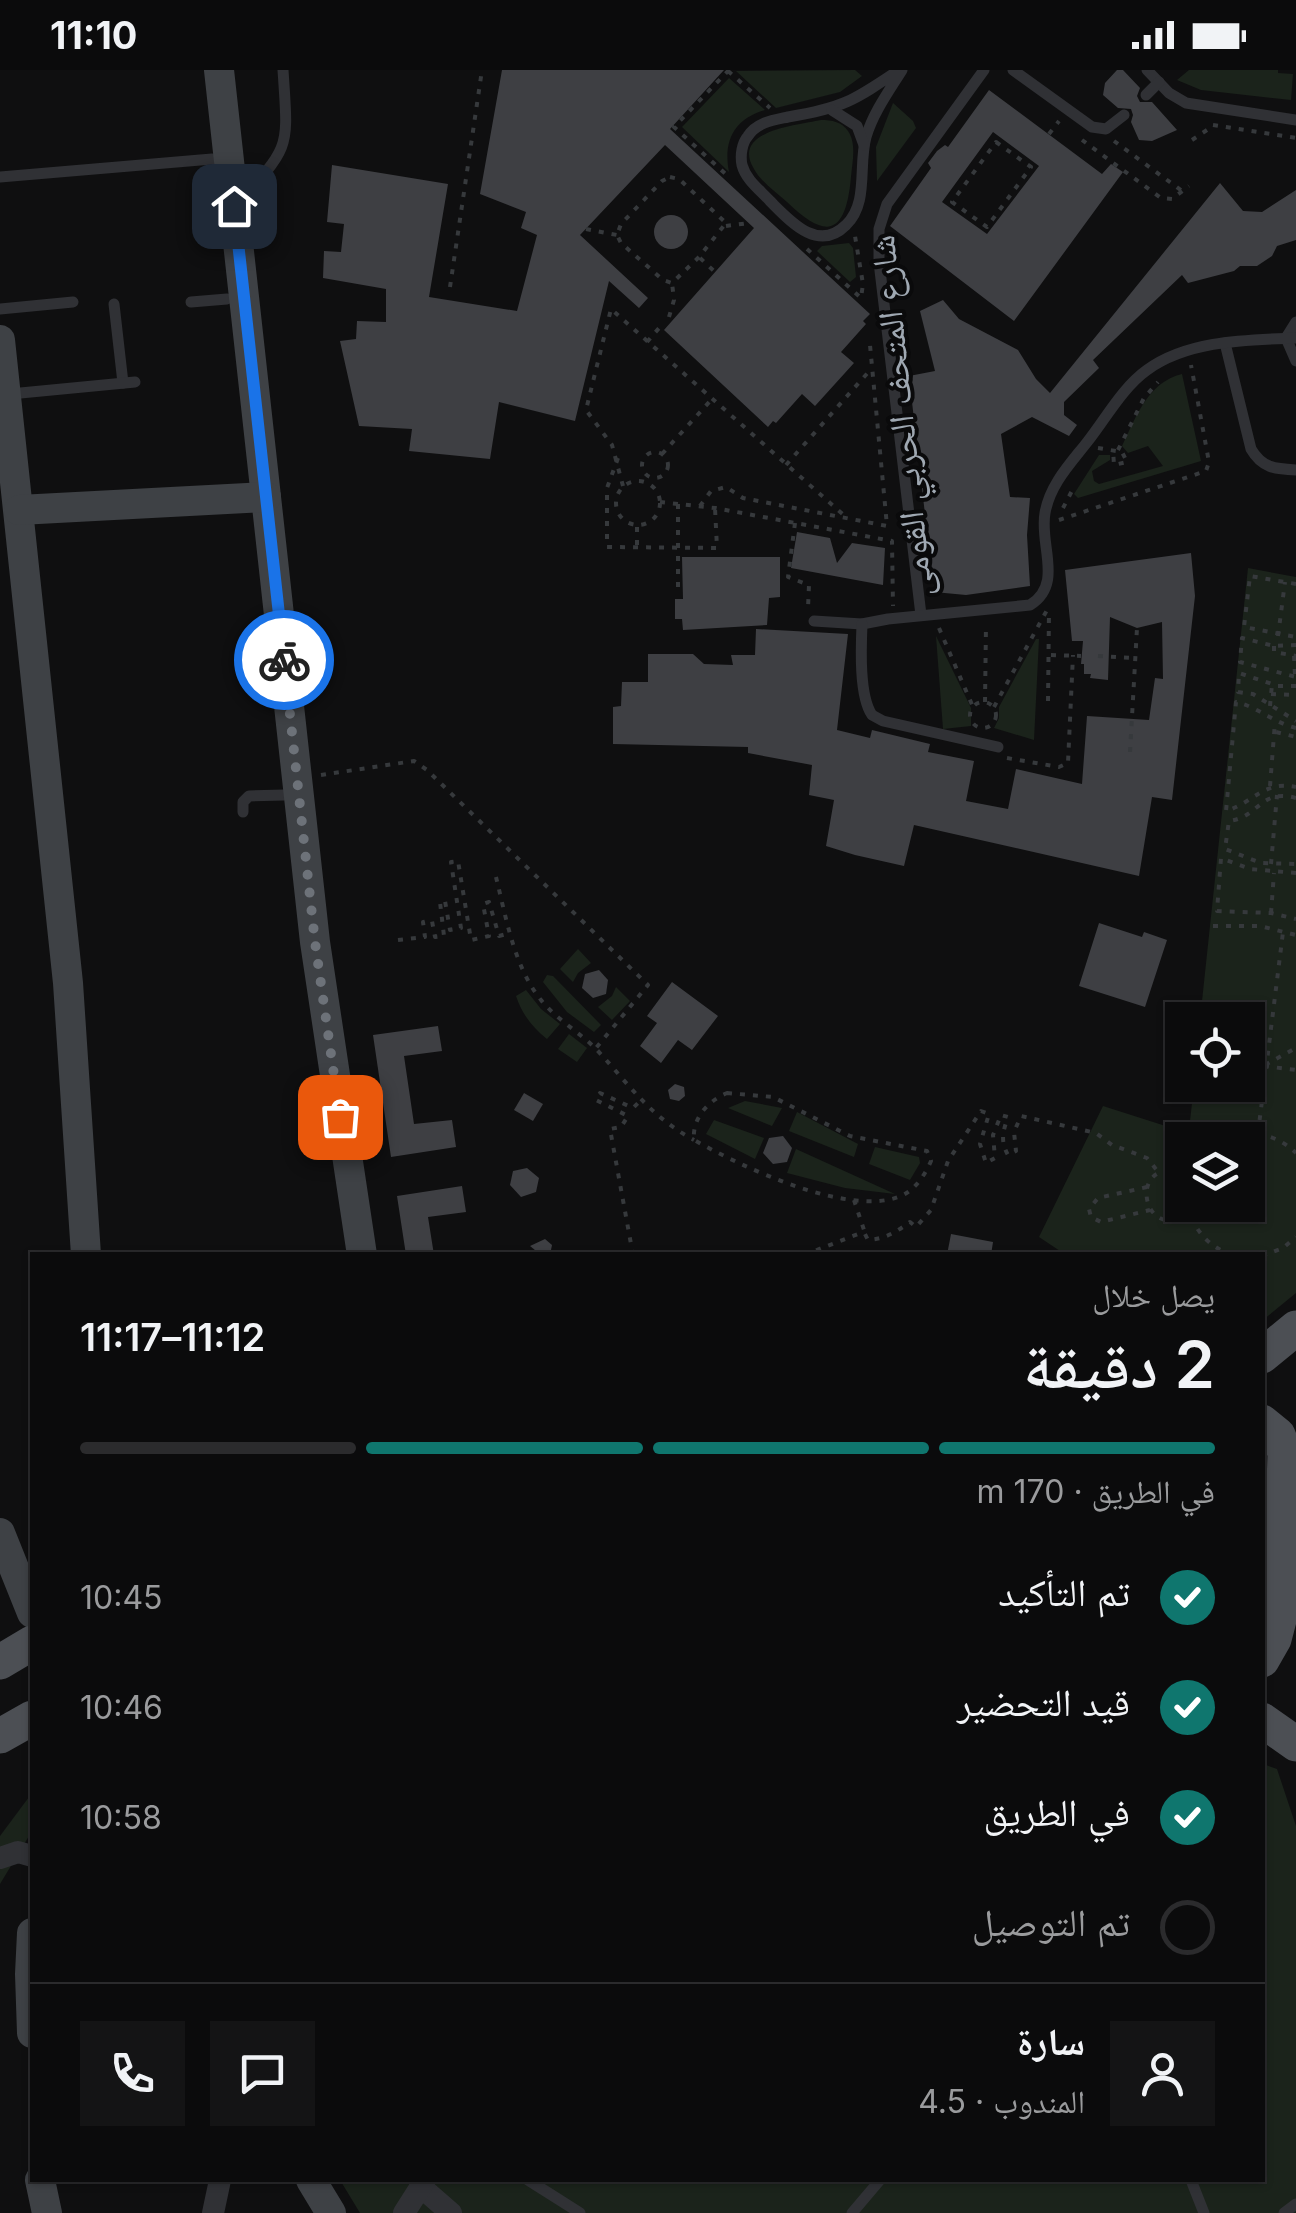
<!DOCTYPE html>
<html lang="ar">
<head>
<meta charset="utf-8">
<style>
  :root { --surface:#0b0b0c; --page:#141415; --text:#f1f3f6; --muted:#9a9b9d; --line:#2b2b2d; --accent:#0f766e }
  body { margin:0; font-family:Inter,"Noto Naskh Arabic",sans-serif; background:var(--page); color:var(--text); direction:rtl; height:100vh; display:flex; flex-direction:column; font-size:38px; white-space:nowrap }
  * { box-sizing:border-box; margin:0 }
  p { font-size:32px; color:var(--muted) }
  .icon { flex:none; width:55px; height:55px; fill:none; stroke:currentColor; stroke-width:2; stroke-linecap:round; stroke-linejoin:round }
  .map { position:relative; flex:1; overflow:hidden; direction:ltr }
  .drawer { position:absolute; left:30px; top:1182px; width:1235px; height:930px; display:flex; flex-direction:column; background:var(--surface); border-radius:0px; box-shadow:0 2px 8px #0004,0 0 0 2px var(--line); direction:rtl }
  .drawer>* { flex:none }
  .tools { position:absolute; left:1165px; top:932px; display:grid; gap:20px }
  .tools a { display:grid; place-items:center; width:100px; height:100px; border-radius:0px; background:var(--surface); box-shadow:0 2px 8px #0004,0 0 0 2px var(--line); font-size:50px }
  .pin { position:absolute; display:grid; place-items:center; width:85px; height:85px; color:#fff; margin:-42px; border-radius:20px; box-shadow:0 5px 15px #0006 }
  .courier { position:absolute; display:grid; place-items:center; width:100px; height:100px; margin:-50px; border:8px solid #1a73e8; border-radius:50%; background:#fff; color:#222; box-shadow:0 2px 12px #0007 }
  .head em { font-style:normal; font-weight:600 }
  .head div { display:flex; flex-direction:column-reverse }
  .head { display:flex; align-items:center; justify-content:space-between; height:170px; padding:0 50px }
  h1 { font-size:65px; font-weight:600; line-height:75px }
  .bar { display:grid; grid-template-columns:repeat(4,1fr); gap:15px 10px; align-content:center; height:120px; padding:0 50px }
  .bar i { height:12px; border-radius:8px; background:var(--line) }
  .bar .current { background:var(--accent) }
  .bar p { grid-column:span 4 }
  .line { display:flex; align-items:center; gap:25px; padding:0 50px; border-top:2px solid var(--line) }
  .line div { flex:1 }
  .round { display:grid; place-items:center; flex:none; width:105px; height:105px; border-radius:0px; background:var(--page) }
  ol { padding:0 50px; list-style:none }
  li { display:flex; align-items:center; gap:30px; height:110px }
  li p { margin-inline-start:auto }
  li .icon { padding:10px; border-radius:50%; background:var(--accent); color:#fff; stroke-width:4 }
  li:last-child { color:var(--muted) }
  li i { width:55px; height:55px; border:5px solid var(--line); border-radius:50% }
  .status { display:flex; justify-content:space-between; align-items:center; height:70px; padding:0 50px; background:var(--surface); direction:ltr }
  .status svg { height:28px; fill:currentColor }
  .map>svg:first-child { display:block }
  .green { fill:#1b231b; fill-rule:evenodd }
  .building { fill:#3e3f43; fill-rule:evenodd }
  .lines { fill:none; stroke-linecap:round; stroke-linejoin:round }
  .path { stroke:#36393c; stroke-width:4; stroke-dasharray:5 8; stroke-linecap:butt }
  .lane { stroke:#303135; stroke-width:11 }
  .street { stroke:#303135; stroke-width:22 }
  .secondary { stroke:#3e4145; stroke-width:30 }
  .primary { stroke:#4c4f54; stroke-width:35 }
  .done { stroke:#6d7279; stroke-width:10; stroke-dasharray:0 18 }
  .route { stroke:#1a73e8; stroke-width:12 }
  .labels { text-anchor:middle; stroke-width:8; stroke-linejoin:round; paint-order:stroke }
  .street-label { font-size:35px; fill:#9fa8b2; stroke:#0a0a0b }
</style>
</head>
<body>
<div class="status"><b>11:10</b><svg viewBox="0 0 49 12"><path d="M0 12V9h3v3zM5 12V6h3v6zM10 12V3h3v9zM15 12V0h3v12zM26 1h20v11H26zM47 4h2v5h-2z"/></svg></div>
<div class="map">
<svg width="1296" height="2143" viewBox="0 0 1296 2143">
  <rect width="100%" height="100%" fill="#0f0f10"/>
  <g class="green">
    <path d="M 855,0 L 862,6 L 840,22 L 776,38 L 736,1 Z"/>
    <path d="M 1189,0 L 1278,0 L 1278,3 L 1293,4 L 1291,30 L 1201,20 L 1177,10 Z"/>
    <path d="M 729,8 L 765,40 C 734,49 723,71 729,102 L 682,57 Z"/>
    <path d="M 893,33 L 913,51 L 916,58 L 877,111 L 876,77 Z"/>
    <path d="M 821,50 C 832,50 842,52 848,61 C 857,74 852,93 851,107 C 846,163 828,172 787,132 C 776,122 761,112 754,99 C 730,60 799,55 821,50 Z"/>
    <path d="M 849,173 L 853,178 L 856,207 L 850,212 L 817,181 L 822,176 Z"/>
    <path d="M 1182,304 L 1201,391 L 1078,428 L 1074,424 L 1099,385 L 1110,385 L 1110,390 L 1092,401 L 1094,411 L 1099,414 L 1163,396 L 1148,376 L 1128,383 L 1122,376 C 1136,347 1148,312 1182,304 Z"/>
    <path d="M 1248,498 L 1296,507 L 1296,1223 L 1263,1250 L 1262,1185 L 1066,1185 L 1039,1167 L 1103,1036 L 1175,1059 L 1190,1051 L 1194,1015 L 1248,1015 L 1248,950 L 1200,950 ZM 1248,1070 L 1248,1135 L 1182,1135 L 1182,1070 Z"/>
    <path d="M 936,566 L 971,638 L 971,656 L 943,659 Z"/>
    <path d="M 1036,569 L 1039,569 L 1034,670 L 994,658 L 999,648 L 999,637 Z"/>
    <path d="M 578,879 L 591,893 L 578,903 L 573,912 L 560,899 Z"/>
    <path d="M 547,905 L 553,906 L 601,955 L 594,962 L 567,942 L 543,912 Z"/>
    <path d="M 616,917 L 630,931 L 612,950 L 598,937 L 612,926 Z"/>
    <path d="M 526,920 L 541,939 L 560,954 L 547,969 C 532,957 522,944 516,926 Z"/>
    <path d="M 569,964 L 587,978 L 577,992 L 558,979 Z"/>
    <path d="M 745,1031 L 782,1038 L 772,1056 L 728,1038 Z"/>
    <path d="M 797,1042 L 858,1074 L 854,1087 L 789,1061 Z"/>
    <path d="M 714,1050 L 764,1068 L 755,1089 L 706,1064 Z"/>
    <path d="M 875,1077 L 919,1087 L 920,1093 L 910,1110 L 869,1094 Z"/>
    <path d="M 796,1079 L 895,1124 L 845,1118 L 787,1103 Z"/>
    <path d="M 1263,1694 L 1277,1699 L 1296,1756 L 1296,2143 L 360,2143 L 340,2110 L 1262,2110 Z"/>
    <path d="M 32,1723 L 32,1761 L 0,1814 L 0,1766 Z"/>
  </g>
  <g class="building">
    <path d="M 502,0 L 724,0 L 670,59 L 870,244 L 863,251 L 866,254 L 841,282 L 854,293 L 815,336 L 802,324 L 776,353 L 773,351 L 768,357 L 664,260 L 754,158 L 665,75 L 580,165 L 648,228 L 639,238 L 609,211 L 575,351 L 499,332 L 490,389 L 409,381 L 412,359 L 359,356 L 340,271 L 356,269 L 357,251 L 386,252 L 386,219 L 323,208 L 324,181 L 341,182 L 344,154 L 327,152 L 332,95 L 448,114 L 429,227 L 517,241 L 537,165 L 521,158 L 526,142 L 480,124 Z"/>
    <path d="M 1117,0 L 1123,0 L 1140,18 L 1137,26 L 1140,32 L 1152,32 L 1177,60 L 1152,71 L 1139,70 L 1131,52 L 1133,45 L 1131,39 L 1118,38 L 1103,25 L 1105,13 Z"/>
    <path d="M 989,20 L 1102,104 L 1111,94 L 1123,102 L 1014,251 L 890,156 L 931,98 L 928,93 L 937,81 L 945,75 L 948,77 ZM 993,62 L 1039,96 L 987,164 L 942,132 Z"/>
    <path d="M 1220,113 L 1243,141 L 1262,142 L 1296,120 L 1296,170 L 1277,176 L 1272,186 L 1257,196 L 1240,196 L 1234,201 L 1188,213 L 1182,205 L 1093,290 L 1099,298 L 1064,332 L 1064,345 L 1077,355 L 1069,366 L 1032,347 L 1001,364 L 1010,427 L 1030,428 L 1027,465 L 1030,516 L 966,525 L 934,522 L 909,306 L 935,301 L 920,241 L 943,230 L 959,249 L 1018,280 L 1036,309 L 1050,323 Z"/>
    <circle cx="671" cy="162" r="17"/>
    <path d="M 797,462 L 830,468 L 837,493 L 852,473 L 885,478 L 883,515 L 791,498 Z"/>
    <path d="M 1191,483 L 1195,526 L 1172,730 L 1152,727 L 1139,806 L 914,755 L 904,796 L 855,785 L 826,776 L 834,730 L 809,725 L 812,695 L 748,683 L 748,677 L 613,674 L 613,637 L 621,636 L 622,612 L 648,612 L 648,584 L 693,584 L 704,594 L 733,595 L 731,585 L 755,585 L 756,559 L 848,564 L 837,660 L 870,668 L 872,660 L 930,674 L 928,682 L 974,691 L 966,731 L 1008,739 L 1016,699 L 1082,714 L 1087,646 L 1149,650 L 1155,608 L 1163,609 L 1162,552 L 1137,558 L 1110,547 L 1108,610 L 1090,608 L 1091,604 L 1084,604 L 1084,594 L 1081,594 L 1083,571 L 1072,571 L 1065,500 Z"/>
    <path d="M 682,487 L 780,487 L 780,527 L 769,528 L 767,555 L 683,560 L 682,549 L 675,549 L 675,529 L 683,529 Z"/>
    <path d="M 1099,853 L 1142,867 L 1144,862 L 1167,870 L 1145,937 L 1079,916 Z"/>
    <path d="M 599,900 L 608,910 L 606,924 L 593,928 L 582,918 L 585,904 Z"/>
    <path d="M 672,912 L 718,946 L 692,980 L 678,970 L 661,993 L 640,976 L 657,953 L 647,946 Z"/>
    <path d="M 438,956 L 442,981 L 404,986 L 414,1054 L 452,1050 L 456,1077 L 391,1087 L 373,965 Z"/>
    <path d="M 675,1014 L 684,1017 L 685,1026 L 679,1031 L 670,1029 L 668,1020 Z"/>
    <path d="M 524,1023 L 543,1034 L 533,1051 L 514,1040 Z"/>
    <path d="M 783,1066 L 792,1078 L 787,1092 L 773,1094 L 763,1083 L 769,1068 Z"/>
    <path d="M 527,1098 L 539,1108 L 536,1122 L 521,1127 L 510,1115 L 513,1101 Z"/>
    <path d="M 462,1116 L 466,1142 L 428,1147 L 434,1185 L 406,1185 L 397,1126 Z"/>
    <path d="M 951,1164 L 993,1172 L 991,1185 L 947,1185 Z"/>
    <path d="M 545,1169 L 552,1175 L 550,1185 L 541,1185 L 530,1176 Z"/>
  </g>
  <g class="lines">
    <g class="path">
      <path d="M 729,0 L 674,57 L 730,108"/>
      <path d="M 728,1 L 770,38"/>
      <path d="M 1213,55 L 1296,68"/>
      <path d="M 1049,64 L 1059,51"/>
      <path d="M 1082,70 L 1161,128 L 1172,129 L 1189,116"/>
      <path d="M 1192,70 L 1213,56"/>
      <path d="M 1114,71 L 1182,121"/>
      <path d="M 996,72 L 1031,97 L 987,157 L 952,132 Z"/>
      <path d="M 670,107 L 679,109 L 726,153 L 699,187 L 672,213 L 663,210 L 621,173 L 617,165 L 621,154 L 662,111 Z"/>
      <path d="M 726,156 L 749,153"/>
      <path d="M 586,159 L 617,165"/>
      <path d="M 807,179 L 861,228 L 863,214 L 855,166"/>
      <path d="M 700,188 L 715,202"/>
      <path d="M 450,217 L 482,0"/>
      <path d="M 669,247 L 674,230 L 672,213"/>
      <path d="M 647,272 L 660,257"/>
      <path d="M 1098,378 L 1122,382 L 1127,392 L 1114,395 L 1113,380"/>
      <path d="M 1118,380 L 1144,328 L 1158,312"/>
      <circle cx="655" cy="395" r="13"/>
      <path d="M 662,384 L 712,329"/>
      <path d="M 618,388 L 607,418 L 607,477 L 717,478 L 715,438"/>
      <path d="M 786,395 L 872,298"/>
      <circle cx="638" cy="433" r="22"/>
      <path d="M 623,416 L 612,375 L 586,340 L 611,239 L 847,448"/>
      <path d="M 660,432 L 715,438 L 892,471 L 893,536"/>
      <path d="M 678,434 L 678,519"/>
      <path d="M 700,436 L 711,421 L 726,417 L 743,428 L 887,456 L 870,275"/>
      <path d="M 1063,438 L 1075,415"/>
      <path d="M 1059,450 L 1206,401 L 1209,392 L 1191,295"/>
      <path d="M 795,453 L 788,507 L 809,515 L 808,538"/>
      <path d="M 637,475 L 637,455"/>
      <path d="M 1296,514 L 1250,506 L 1244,557 L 1296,567"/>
      <path d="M 939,558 L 973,637"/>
      <path d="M 1278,566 L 1285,512"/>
      <path d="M 1296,575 L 1274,576 L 1242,568 L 1240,592 L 1296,607"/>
      <path d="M 1274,576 L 1274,582 L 1296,586"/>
      <path d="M 1051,585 L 1081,586"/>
      <path d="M 1098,586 L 1135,588"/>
      <path d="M 1294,586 L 1295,606"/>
      <path d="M 1296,616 L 1278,616 L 1239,603 L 1238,622 L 1253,624 L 1296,651"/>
      <path d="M 1271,624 L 1296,625"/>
      <path d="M 1048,631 L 1049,541"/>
      <circle cx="983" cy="645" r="13"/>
      <path d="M 985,632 L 986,554"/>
      <path d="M 1270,636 L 1272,614"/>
      <path d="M 994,637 L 1047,540"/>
      <path d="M 1296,658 C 1274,653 1258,637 1236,632 L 1226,741 C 1253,733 1264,710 1296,717"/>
      <path d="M 1276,662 L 1296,667"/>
      <path d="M 1130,682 L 1137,558"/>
      <path d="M 1007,688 L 1059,697 L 1068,693 L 1073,585"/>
      <path d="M 321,705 L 414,691 L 427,700 L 648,915 L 596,978"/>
      <path d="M 1270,716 L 1275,652"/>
      <path d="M 1296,728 C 1260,718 1260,747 1229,751 L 1225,779 L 1261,793 L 1296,794"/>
      <path d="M 1271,794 L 1277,725"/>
      <path d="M 1296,803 L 1250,799 L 1221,788 L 1217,841 L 1271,843 L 1296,849"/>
      <path d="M 496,807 C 506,847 514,897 541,930 C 557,950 581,963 598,981 C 631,1017 650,1046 694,1070"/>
      <path d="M 1271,843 L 1274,803"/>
      <path d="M 1213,856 L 1260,856 L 1296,865"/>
      <path d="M 398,870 L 425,867 L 423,852 L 432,851 L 435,867 L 444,866 L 440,832 L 445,831 L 450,860 L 461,858 L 451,792 L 458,791 L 471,870 L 489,866 L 483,834 L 489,832 L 499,866 L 510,863"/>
      <path d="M 1265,995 L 1296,978"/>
      <path d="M 1264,996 L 1296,1000"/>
      <path d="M 727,1023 L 773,1027 L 850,1066 L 927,1081 L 931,1091 C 925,1105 915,1120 901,1126 C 849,1148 740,1096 694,1070 C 692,1048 708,1031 727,1023 Z"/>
      <path d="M 1258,1063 L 1283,862"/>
      <path d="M 1220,1070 C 1248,1059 1274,1062 1296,1083"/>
      <path d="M 1182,1103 C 1127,1086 1141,1176 1190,1143"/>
      <path d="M 1147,1117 L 1098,1128 L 1089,1139 L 1091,1147 L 1101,1152 L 1150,1140"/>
      <path d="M 854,1130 L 865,1163"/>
      <path d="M 1188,1135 C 1193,1160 1209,1177 1232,1185"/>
      <path d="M 633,1185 L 610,1059 L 621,1057 L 628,1046 L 596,1030 L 600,1023 L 633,1038 L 640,1031"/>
      <path d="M 804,1185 L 858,1164 L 865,1164 L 868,1170 C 885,1169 896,1162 910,1152 L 916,1157 L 931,1140 L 948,1091 L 981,1041 L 989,1044 L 980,1074 L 986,1093 L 995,1088 L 993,1065 L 1001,1045 L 1008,1047 C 1003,1061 1000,1071 1008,1085 L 1016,1081 L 1014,1062 L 1021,1046 L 1096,1063 L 1112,1075 L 1147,1088 L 1159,1103"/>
      <path d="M 1262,1186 L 1283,1178 L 1296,1167"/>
    </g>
    <g class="lane">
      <path d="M 899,0 C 855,30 843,38 788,47 C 774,50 757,52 748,66 C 742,73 740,85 742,95 C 746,110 760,120 770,131 C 790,151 818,183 846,155 C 869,133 858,96 866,67 C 873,43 889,21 902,0"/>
      <path d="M 1013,0 L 1092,57 L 1106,59 L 1124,45"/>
      <path d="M 1147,0 L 1169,23 L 1186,33 L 1296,50"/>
      <path d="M 1146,25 L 1159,12"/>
      <path d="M 832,40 L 857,56 L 864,75"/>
      <path d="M 0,107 L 212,89"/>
      <path d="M 237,133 C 292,76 288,78 283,0"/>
      <path d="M 191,232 L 227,229"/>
      <path d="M 114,234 L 123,313"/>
      <path d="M 0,239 L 73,232"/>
      <path d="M 1296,252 L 1286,268 L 1296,291"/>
      <path d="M 1225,273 L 1251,379 C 1262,398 1275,399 1296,400"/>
      <path d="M 10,324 L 135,312"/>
      <path d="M 921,545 L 879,192 L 879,159 L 887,134 L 984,0"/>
      <path d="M 814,551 L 862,554 L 888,549 L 1030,535 C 1064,514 1039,475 1045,443 C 1050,414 1071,393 1088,371 C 1106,348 1123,317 1147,300 C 1188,270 1247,270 1296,268"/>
      <path d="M 862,554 C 861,578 859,626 872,645 L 883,651 L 998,677"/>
      <path d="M 243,742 L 243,732 L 249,726 L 284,725"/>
      <path d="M 528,2110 L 580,2143"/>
      <path d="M 1191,2110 L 1204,2143"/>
      <path d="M 852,2143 L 880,2110"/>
      <path d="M 1284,2143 L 1296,2134"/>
    </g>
    <g class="street">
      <path d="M 0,1788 L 18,1782 L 32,1786"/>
      <path d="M 420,2116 L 451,2143"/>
      <path d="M 213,2143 L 220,2110"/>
      <path d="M 404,2143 L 425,2110"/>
    </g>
    <g class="secondary">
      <path d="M 219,0 L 315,872 L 362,1185"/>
      <path d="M 0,270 L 68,913 L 86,1185"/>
      <path d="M 19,440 L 266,427"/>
      <path d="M 0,1463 L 32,1543"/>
      <path d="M 32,1863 L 30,1904 L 32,1963"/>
      <path d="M 40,2110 L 47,2143"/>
      <path d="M 311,2110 L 331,2143"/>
    </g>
    <g class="primary">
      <path d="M 1262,1286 L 1296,1258"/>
      <path d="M 1262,1352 L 1278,1365 L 1285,1383 L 1280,1546 L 1274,1569 L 1262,1590"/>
      <path d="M 0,1592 L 32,1573"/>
      <path d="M 1262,1650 L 1296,1674"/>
      <path d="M 0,1666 L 32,1648"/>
    </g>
  </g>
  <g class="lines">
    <path class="done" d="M 284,590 L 315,872 L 340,1047"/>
    <path class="route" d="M 234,136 L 284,590"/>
  </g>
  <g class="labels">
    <g class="street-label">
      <text transform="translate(901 346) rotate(-96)" y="12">شارع المتحف الحربي القومى</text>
    </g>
  </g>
</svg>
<div class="tools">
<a><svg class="icon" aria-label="locate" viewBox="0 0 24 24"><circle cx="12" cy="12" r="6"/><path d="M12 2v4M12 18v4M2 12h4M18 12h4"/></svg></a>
<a><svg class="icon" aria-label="layers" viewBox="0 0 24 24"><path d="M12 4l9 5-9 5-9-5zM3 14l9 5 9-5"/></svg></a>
</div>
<div class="pin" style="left:340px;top:1047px;background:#ea580c"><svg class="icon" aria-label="bag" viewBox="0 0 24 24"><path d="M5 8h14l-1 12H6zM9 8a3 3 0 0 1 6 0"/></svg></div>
<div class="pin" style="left:234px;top:136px;background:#1f2937"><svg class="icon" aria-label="home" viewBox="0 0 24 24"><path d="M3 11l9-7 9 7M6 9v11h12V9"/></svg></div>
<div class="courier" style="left:284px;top:590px"><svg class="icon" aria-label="bike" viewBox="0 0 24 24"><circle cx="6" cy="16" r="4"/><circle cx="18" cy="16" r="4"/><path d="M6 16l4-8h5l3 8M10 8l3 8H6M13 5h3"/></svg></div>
<section class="drawer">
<div class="head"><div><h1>2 دقيقة</h1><p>يصل خلال</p></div><em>11:12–11:17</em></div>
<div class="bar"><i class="current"></i><i class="current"></i><i class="current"></i><i></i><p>في الطريق · 170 m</p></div>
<ol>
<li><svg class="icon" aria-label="check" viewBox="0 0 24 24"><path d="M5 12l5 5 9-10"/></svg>تم التأكيد<p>10:45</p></li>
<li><svg class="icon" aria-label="check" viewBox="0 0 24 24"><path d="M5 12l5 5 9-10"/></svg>قيد التحضير<p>10:46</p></li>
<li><svg class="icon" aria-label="check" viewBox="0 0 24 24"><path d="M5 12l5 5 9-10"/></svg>في الطريق<p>10:58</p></li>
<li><i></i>تم التوصيل</li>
</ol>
<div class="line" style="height:180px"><a class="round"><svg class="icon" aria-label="person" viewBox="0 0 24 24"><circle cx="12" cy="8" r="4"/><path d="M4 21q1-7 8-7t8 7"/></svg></a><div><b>سارة</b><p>المندوب · 4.5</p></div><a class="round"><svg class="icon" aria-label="chat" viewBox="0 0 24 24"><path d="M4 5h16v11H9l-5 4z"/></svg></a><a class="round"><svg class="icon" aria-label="phone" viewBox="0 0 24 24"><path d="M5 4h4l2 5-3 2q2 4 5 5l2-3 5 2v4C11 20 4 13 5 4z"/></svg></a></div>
</section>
</div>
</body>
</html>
